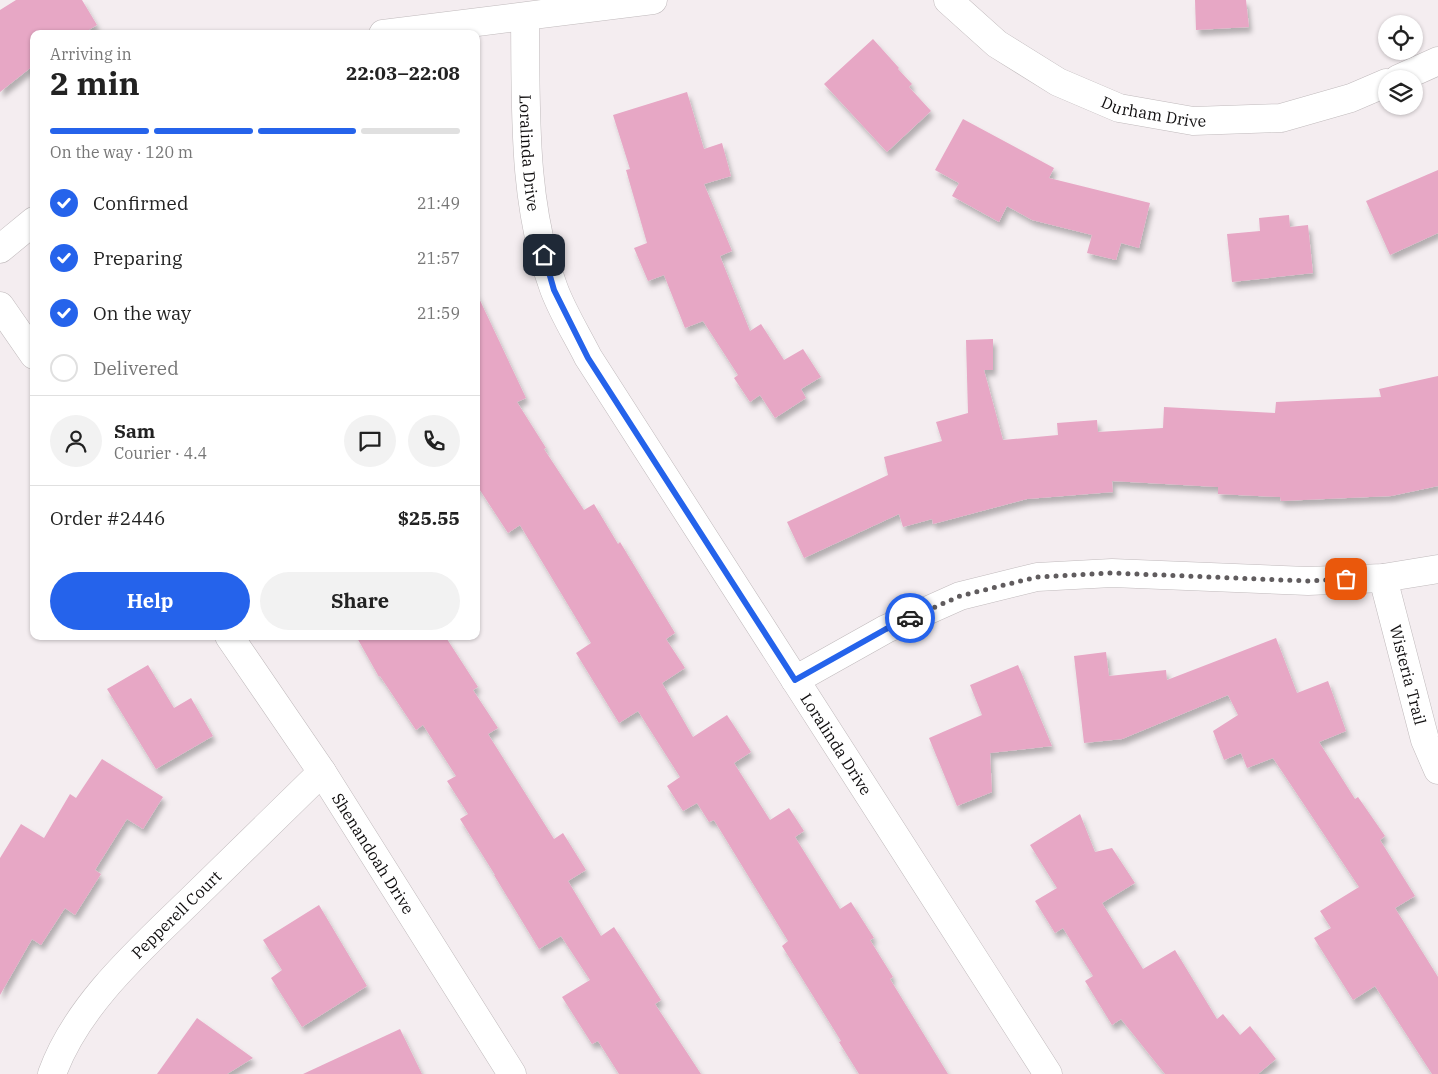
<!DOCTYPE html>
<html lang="en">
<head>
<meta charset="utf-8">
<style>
  :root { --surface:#fff; --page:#f2f2f2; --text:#222; --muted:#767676; --line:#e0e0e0; --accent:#2563eb }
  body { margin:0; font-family:"IBM Plex Serif",serif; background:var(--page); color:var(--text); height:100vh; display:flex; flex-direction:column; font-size:19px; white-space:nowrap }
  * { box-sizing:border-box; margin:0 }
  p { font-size:16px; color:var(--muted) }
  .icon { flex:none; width:28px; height:28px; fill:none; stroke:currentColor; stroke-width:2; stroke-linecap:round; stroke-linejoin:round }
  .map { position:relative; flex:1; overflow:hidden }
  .drawer { position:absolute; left:30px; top:30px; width:450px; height:610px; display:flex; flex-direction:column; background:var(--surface); border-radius:10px; box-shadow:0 1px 4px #0004 }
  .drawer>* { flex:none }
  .buttons { position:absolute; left:1378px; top:15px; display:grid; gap:10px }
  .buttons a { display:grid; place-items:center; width:45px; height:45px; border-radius:50%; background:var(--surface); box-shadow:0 1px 4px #0004; font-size:25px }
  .pin { position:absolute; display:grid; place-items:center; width:42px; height:42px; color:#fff; margin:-21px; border-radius:10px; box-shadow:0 2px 8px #0006 }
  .courier { position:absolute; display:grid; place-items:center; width:50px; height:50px; margin:-25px; border:4px solid #2563eb; border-radius:50%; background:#fff; color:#222; box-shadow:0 1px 6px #0007 }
  .summary em { font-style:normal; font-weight:800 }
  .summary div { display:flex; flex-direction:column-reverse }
  .summary { display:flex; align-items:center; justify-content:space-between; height:85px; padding:0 20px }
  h1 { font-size:32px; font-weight:800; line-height:38px }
  .bar { display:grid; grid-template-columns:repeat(4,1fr); gap:8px 5px; align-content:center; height:60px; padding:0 20px }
  .bar i { height:6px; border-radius:4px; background:var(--line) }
  .bar .on { background:var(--accent) }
  .bar p { grid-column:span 4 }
  .line { display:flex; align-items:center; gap:12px; padding:0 20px; border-top:1px solid var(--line) }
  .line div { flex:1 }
  .round { display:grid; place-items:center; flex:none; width:52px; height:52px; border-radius:26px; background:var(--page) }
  ol { padding:0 20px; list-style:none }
  li { display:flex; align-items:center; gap:15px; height:55px }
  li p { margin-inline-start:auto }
  li .icon { padding:5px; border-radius:50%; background:var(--accent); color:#fff; stroke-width:4 }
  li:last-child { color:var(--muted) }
  li i { width:28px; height:28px; border:2px solid var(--line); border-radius:50% }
  .button { display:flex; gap:10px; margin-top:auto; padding:10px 20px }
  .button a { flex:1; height:58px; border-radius:30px; background:var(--accent); color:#fff; font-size:20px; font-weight:800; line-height:58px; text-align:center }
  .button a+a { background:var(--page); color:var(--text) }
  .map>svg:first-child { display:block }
  .building { fill:#e7a7c5; filter:url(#shadow) }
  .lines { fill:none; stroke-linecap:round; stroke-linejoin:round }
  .street-casing { stroke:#c0babc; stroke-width:29 }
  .street { stroke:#fff; stroke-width:28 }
  .done { stroke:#605c5e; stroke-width:5; stroke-dasharray:0 9 }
  .route { stroke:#2563eb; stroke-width:6 }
  .labels { text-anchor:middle; stroke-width:4; stroke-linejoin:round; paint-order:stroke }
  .street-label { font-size:16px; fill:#100e0f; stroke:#f4edf0 }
</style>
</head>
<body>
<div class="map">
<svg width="1438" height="1074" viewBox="0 0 1438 1074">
  <defs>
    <filter id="shadow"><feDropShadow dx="3" dy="5.5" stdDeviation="2.5" flood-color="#0004"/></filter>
  </defs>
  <rect width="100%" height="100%" fill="#f4edf0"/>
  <g class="building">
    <path d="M 16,0 L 82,0 L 97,25 L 82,34 L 34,34 L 34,65 L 0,92 L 0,10 Z"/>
    <path d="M 1195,0 L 1246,0 L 1249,27 L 1196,30 Z"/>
    <path d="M 873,39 L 899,68 L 898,69 L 912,84 L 909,87 L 931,111 L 887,152 L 824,84 Z"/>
    <path d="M 687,92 L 704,149 L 722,143 L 731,176 L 704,184 L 732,251 L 720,256 L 750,331 L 761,324 L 784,360 L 803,349 L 821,377 L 801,389 L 806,398 L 775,418 L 760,395 L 750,402 L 734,378 L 738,375 L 703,321 L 685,328 L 664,275 L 648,281 L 634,248 L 647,243 L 626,170 L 630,169 L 613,115 Z"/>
    <path d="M 963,119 L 1054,168 L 1049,178 L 1150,203 L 1139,248 L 1121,243 L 1116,260 L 1087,253 L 1092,235 L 1032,220 L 1007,206 L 999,222 L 952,196 L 959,183 L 935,170 Z"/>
    <path d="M 1438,170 L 1438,233 L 1390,255 L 1366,201 Z"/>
    <path d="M 1289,215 L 1290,227 L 1308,225 L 1313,273 L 1232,282 L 1227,234 L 1260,231 L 1259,218 Z"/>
    <path d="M 476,292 L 526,398 L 517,402 L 546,448 L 544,449 L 584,510 L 594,504 L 618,544 L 620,542 L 675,633 L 666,639 L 685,668 L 662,683 L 693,737 L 727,715 L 751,752 L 734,763 L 770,820 L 789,808 L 804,831 L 795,837 L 840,909 L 851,902 L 874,938 L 870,940 L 893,977 L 890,979 L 948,1074 L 859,1074 L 839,1042 L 841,1041 L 782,946 L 788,941 L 714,820 L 709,822 L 697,803 L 683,811 L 667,786 L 680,777 L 638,711 L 619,723 L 576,653 L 591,643 L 520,525 L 508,533 L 476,484 Z"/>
    <path d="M 993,339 L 993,370 L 984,370 L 1003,440 L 1058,435 L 1057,423 L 1097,420 L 1098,432 L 1163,428 L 1164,407 L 1275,413 L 1276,402 L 1381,397 L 1379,389 L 1438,376 L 1438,486 L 1391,496 L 1281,501 L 1280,497 L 1218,494 L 1218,487 L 1112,481 L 1113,492 L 1027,499 L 933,524 L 932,519 L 903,527 L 899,514 L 804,558 L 787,522 L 888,475 L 884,457 L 942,441 L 936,422 L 968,413 L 966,340 Z"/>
    <path d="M 356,636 L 445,636 L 478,687 L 473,690 L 498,728 L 488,734 L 554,839 L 563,833 L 586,870 L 568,881 L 601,936 L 614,927 L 661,1000 L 655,1004 L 701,1074 L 619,1074 L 598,1041 L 592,1044 L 562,997 L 590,980 L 561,936 L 539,949 L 494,875 L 495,875 L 460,819 L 468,814 L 447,781 L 456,776 L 423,725 L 416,730 L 380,676 L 379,677 Z"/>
    <path d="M 1276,638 L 1297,693 L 1328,681 L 1346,731 L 1319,742 L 1355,799 L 1358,797 L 1385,836 L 1380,840 L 1415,896 L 1395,908 L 1438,977 L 1438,1074 L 1432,1074 L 1375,986 L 1353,1000 L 1314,938 L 1331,928 L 1320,911 L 1359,887 L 1273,758 L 1247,768 L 1241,753 L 1224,760 L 1213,731 L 1238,715 L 1228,695 L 1122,739 L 1084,743 L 1074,656 L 1106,652 L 1109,676 L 1166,670 L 1167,680 Z"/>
    <path d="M 148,665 L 174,708 L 191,698 L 213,736 L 156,769 L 107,689 Z"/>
    <path d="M 1018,665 L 1052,746 L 990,753 L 992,792 L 957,806 L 929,738 L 982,715 L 970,685 Z"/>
    <path d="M 102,759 L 163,797 L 143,829 L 127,819 L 95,870 L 101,874 L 75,915 L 65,908 L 41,945 L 32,939 L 0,995 L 0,858 L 21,824 L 44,838 L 70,794 L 76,798 Z"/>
    <path d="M 1080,814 L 1095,852 L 1112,848 L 1135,883 L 1102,903 L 1143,969 L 1175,950 L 1217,1019 L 1223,1014 L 1240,1035 L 1250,1026 L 1276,1059 L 1258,1074 L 1165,1074 L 1121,1019 L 1112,1025 L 1085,981 L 1093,976 L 1063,928 L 1055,933 L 1035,901 L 1057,888 L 1030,845 Z"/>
    <path d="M 319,905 L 367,986 L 302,1027 L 271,978 L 282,970 L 263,940 Z"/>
    <path d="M 197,1018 L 253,1058 L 227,1074 L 157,1074 Z"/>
    <path d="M 400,1029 L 422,1074 L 303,1074 Z"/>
  </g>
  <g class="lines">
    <g class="street-casing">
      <g id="street">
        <path id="s1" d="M 948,0 L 997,44 L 1058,82 L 1119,108 L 1193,121 L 1281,118 L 1351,98 L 1386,83"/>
        <path id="s2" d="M 525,17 C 526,108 522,203 554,289 C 563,313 577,335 588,357 L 1048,1074"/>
        <path d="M 383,34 L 653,0"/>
        <path d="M 1398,79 L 1438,61"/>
        <path d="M 0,249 L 34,221"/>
        <path d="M 0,306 L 34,355"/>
        <path id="s3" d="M 1383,578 L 1425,740 L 1438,770"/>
        <path id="s4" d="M 229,636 L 322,772 L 512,1074"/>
        <path d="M 795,680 L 886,629 L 960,596 L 1037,577 L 1112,573 L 1308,581 L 1383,578 L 1438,569"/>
        <path id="s5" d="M 52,1074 C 77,1004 142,948 194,897 C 237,855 280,813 322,772"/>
      </g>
    </g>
    <use href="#street" class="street"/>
  </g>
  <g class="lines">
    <path class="done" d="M 910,618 L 960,596 L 1037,577 L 1112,573 L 1308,581 L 1346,579"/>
    <path class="route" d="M 544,255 L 554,290 L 588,358 L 795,680 L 886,629 L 910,618"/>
  </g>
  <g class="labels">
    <g class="street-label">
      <text dy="6" stroke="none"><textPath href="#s1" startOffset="239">Durham Drive</textPath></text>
      <text dy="6" stroke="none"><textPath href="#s2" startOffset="136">Loralinda Drive</textPath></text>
      <text dy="6" stroke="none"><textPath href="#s3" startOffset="100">Wisteria Trail</textPath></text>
      <text dy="6" stroke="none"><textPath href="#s2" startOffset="811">Loralinda Drive</textPath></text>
      <text dy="6" stroke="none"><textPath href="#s4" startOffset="261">Shenandoah Drive</textPath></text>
      <text dy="6" stroke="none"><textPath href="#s5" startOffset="204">Pepperell Court</textPath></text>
    </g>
  </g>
</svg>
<div class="buttons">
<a><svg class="icon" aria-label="locate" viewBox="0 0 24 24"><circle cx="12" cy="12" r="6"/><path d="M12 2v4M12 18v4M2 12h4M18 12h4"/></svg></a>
<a><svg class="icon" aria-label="layers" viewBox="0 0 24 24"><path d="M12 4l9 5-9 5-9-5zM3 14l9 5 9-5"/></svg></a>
</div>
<div class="pin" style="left:1346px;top:579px;background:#ea580c"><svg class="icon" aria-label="bag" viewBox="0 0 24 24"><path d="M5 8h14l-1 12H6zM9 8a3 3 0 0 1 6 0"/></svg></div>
<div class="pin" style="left:544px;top:255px;background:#1f2937"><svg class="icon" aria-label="home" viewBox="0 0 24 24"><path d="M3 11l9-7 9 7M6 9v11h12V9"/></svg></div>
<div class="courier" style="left:910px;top:618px"><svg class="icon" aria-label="car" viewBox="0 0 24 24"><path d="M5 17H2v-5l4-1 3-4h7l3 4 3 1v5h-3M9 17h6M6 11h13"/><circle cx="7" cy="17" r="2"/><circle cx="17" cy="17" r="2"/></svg></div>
<section class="drawer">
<div class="summary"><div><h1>2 min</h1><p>Arriving in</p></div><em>22:03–22:08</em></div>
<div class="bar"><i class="on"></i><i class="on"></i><i class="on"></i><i></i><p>On the way · 120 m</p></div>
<ol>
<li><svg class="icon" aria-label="check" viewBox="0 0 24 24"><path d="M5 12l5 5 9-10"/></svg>Confirmed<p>21:49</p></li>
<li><svg class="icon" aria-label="check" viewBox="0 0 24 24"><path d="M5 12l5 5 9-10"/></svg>Preparing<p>21:57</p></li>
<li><svg class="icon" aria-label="check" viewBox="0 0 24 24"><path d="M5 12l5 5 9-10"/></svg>On the way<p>21:59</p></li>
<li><i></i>Delivered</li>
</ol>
<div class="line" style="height:90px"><a class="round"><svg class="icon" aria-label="person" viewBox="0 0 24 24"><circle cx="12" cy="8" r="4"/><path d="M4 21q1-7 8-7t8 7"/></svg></a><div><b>Sam</b><p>Courier · 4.4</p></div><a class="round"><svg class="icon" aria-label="chat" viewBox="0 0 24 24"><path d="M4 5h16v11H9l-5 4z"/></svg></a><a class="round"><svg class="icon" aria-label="phone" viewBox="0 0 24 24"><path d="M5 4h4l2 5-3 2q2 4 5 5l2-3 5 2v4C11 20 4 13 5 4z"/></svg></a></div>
<div class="line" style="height:65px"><div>Order #2446</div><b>$25.55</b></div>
<div class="button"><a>Help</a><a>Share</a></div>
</section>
</div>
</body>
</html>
